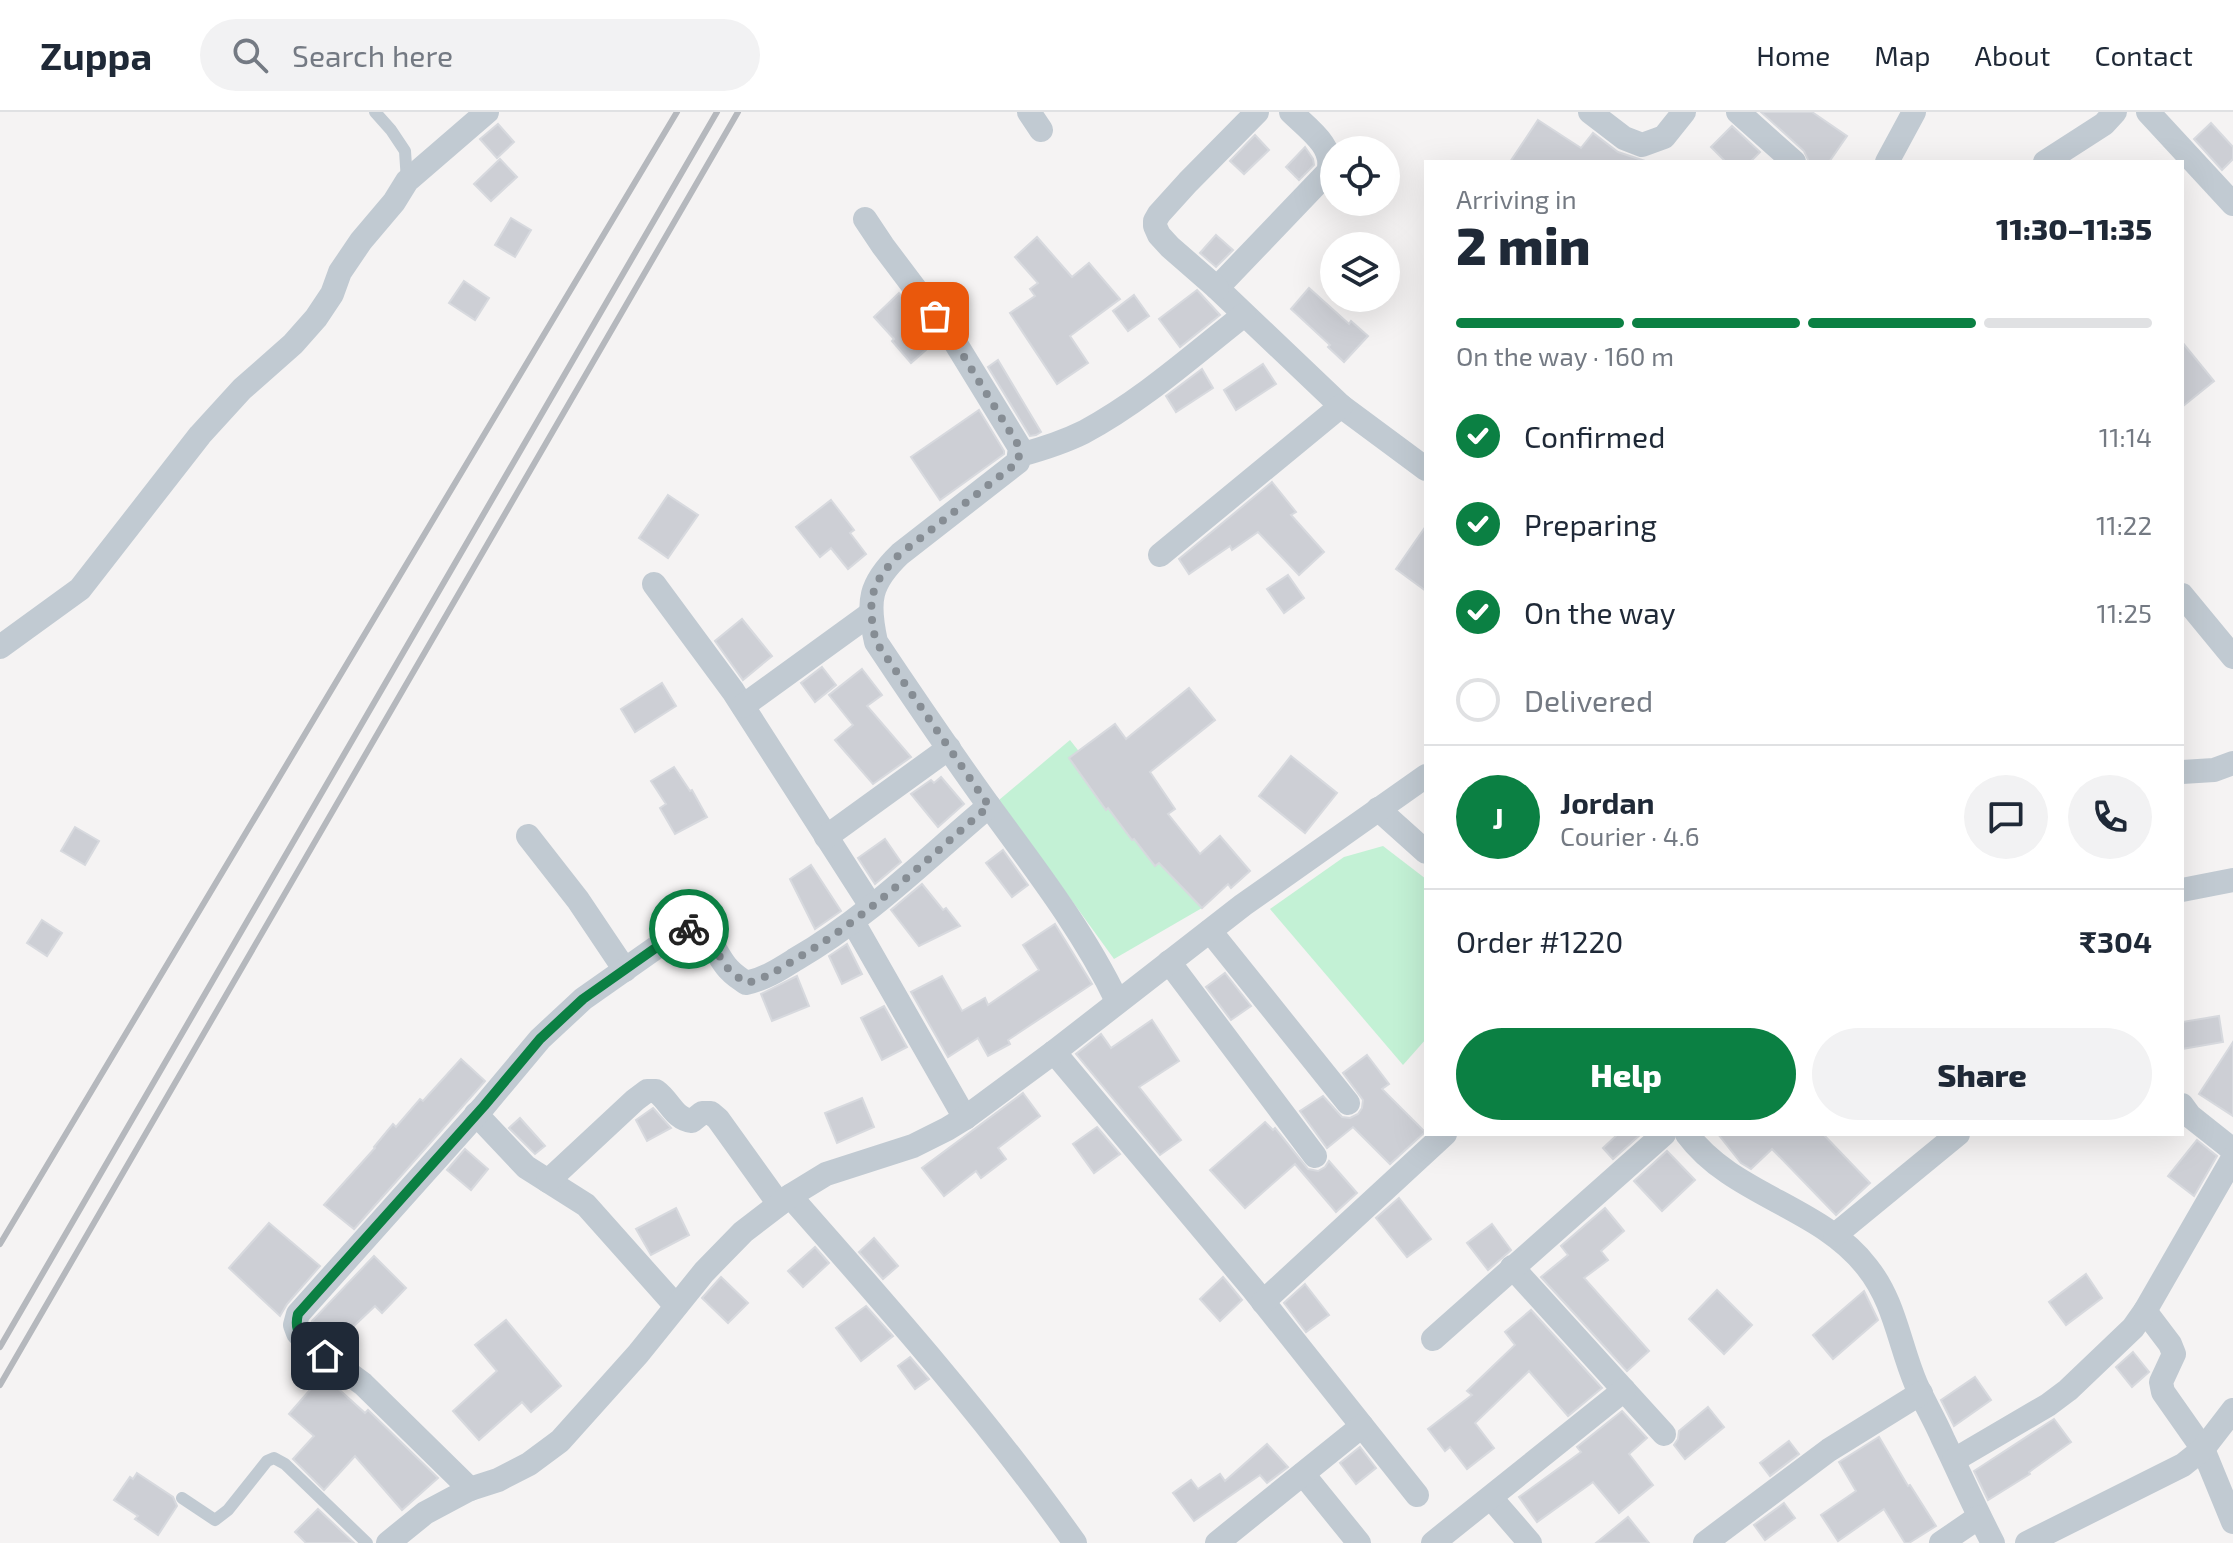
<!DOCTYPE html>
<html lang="en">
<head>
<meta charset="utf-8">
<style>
  :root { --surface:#fff; --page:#f2f2f3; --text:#1f2937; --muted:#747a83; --line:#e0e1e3; --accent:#0b8043 }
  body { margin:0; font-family:"Exo 2",sans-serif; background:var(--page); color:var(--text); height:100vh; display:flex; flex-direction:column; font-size:30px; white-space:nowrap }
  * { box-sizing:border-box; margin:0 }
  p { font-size:26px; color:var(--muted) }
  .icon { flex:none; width:44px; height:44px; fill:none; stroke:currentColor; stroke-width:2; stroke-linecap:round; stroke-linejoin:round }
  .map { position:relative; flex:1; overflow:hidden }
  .drawer { position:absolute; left:1424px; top:48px; width:760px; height:976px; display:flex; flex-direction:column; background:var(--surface); border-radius:0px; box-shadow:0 8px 32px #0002 }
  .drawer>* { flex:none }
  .fabs { position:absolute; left:1320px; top:24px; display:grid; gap:16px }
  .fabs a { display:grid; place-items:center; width:80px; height:80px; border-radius:50%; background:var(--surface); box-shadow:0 8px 32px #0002; font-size:40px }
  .pin { position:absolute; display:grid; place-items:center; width:68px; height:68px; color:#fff; margin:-34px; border-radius:16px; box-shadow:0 4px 12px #0006 }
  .courier { position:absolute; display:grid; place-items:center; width:80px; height:80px; margin:-40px; border:6px solid #0b8043; border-radius:50%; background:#fff; color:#222; box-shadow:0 2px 10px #0007 }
  .head em { font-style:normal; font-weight:800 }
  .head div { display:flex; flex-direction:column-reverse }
  .head { display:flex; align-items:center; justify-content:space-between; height:136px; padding:0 32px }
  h1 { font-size:52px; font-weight:800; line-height:60px }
  .bar { display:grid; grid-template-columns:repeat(4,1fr); gap:12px 8px; align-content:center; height:96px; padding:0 32px }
  .bar i { height:10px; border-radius:6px; background:var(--line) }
  .bar .selected { background:var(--accent) }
  .bar p { grid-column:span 4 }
  .line { display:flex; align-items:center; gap:20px; padding:0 32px; border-top:2px solid var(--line) }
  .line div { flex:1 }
  .round { display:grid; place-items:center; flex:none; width:84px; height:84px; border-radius:42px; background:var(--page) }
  ol { padding:0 32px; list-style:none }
  li { display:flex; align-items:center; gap:24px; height:88px }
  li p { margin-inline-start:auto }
  li .icon { padding:8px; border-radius:50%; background:var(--accent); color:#fff; stroke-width:4 }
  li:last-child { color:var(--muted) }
  li i { width:44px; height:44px; border:4px solid var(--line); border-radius:50% }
  .primary-button { display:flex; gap:16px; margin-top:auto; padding:16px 32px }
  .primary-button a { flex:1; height:92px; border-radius:48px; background:var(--accent); color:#fff; font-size:32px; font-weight:800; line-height:92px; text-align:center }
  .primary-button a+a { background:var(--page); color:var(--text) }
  header { display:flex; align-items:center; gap:48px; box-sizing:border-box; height:112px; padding:0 40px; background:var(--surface); border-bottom:2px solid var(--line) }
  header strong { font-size:38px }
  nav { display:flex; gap:44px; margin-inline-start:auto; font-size:28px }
  .search { width:560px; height:72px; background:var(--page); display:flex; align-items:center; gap:20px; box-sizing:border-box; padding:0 28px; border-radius:44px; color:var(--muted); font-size:30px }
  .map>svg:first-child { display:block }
  .green { fill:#c3f1d5 }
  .building { fill:#cdcfd5; stroke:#d7d9de; stroke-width:2 }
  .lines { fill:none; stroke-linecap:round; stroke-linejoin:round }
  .service { stroke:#c1cad2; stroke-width:12 }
  .minor { stroke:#c1cad2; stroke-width:24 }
  .rail { stroke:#b5b8bd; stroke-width:6 }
  .done { stroke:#868d94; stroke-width:8; stroke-dasharray:0 14.4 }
  .route { stroke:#0b8043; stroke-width:10 }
</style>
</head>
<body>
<header>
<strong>Zuppa</strong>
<div class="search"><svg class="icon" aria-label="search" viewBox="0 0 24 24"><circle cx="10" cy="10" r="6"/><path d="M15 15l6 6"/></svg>Search here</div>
<nav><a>Home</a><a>Map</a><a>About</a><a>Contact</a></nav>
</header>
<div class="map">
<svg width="2233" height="1431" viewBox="0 0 2233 1431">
  <rect width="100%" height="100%" fill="#f5f3f3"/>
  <g class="green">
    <path d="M 1070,628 L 1202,796 L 1114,847 L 999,688 Z"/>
    <path d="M 1383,734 L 1426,767 L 1426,927 L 1403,953 L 1270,797 L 1344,745 Z"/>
  </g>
  <g class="building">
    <path d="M 1761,0 L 1812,0 L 1847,24 L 1829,50 L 1809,50 L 1804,39 Z"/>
    <path d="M 1538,8 L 1581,36 L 1593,21 L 1618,40 L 1648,50 L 1510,50 Z"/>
    <path d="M 2211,11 L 2233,35 L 2233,47 L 2222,58 L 2194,27 Z"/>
    <path d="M 498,12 L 514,30 L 497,46 L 480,27 Z"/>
    <path d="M 1732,14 L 1760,40 L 1750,50 L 1726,50 L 1711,35 Z"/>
    <path d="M 1255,23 L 1269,38 L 1244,62 L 1230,49 Z"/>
    <path d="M 1305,35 L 1313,47 L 1314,53 L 1299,68 L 1286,55 Z"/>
    <path d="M 500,47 L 517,65 L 491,89 L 474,72 Z"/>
    <path d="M 511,106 L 531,118 L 515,145 L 495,133 Z"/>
    <path d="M 1216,123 L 1233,138 L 1216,155 L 1200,141 Z"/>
    <path d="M 1037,125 L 1072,165 L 1089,151 L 1120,187 L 1070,224 L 1088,251 L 1057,272 L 1010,201 L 1035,184 L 1030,177 L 1038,171 L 1015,145 Z"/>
    <path d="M 464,169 L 489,186 L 475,208 L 449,191 Z"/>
    <path d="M 1309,176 L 1349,212 L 1351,209 L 1368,224 L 1344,250 L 1328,235 L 1330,233 L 1291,197 Z"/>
    <path d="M 1197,178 L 1220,203 L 1180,235 L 1159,207 Z"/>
    <path d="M 899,181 L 936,229 L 911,251 L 892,229 L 894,227 L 874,205 Z"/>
    <path d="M 1134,183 L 1149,204 L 1128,219 L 1113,199 Z"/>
    <path d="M 2182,230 L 2214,269 L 2182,295 Z"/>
    <path d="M 998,248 L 1041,320 L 1036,323 L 1030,324 L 988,255 Z"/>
    <path d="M 1263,252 L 1276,272 L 1236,298 L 1224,278 Z"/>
    <path d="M 1202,257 L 1213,276 L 1176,300 L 1166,284 Z"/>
    <path d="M 979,298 L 1004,339 L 1004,342 L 940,388 L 911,345 Z"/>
    <path d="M 1272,370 L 1296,400 L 1291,403 L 1324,440 L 1299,463 L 1258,420 L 1232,438 L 1230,434 L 1189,462 L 1179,447 Z"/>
    <path d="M 668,383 L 698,403 L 668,446 L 639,426 Z"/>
    <path d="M 831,388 L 854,418 L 850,421 L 866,442 L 848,457 L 831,436 L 820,445 L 796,415 Z"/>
    <path d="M 1426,414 L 1426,479 L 1396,457 Z"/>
    <path d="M 1288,463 L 1304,486 L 1284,501 L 1267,477 Z"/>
    <path d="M 742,507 L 772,544 L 743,568 L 715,529 Z"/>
    <path d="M 822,555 L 836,573 L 815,590 L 801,571 Z"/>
    <path d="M 862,557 L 882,583 L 867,594 L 911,645 L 873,672 L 835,628 L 853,613 L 829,583 Z"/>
    <path d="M 662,571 L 676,594 L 635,620 L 621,597 Z"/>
    <path d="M 1189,576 L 1215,608 L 1150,660 L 1175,697 L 1168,702 L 1200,742 L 1220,724 L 1250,759 L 1231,776 L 1228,772 L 1202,796 L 1159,751 L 1155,754 L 1134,727 L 1132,728 L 1108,696 L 1106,698 L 1069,646 L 1115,612 L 1126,627 Z"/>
    <path d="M 1291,644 L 1337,681 L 1305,721 L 1259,684 Z"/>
    <path d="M 674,655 L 690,679 L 692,678 L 707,705 L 675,722 L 660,696 L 666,692 L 651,669 Z"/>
    <path d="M 941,665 L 964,692 L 938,715 L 911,682 L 931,668 L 934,671 Z"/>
    <path d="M 75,715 L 99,729 L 85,753 L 61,739 Z"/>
    <path d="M 885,727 L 901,750 L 875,772 L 858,746 Z"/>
    <path d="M 1003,738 L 1028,773 L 1012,785 L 986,751 Z"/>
    <path d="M 811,753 L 841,799 L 815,817 L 790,767 Z"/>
    <path d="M 922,772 L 943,798 L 946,796 L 960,814 L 919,834 L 891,798 Z"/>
    <path d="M 42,808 L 62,821 L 47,844 L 27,831 Z"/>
    <path d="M 1055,812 L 1092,872 L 1008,928 L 1010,932 L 988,944 L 978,926 L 948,945 L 911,880 L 942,864 L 962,899 L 985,886 L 988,893 L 1039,858 L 1023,833 Z"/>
    <path d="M 847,832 L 862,862 L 842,872 L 829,844 Z"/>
    <path d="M 1225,861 L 1251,894 L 1231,908 L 1206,875 Z"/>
    <path d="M 797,864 L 809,894 L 772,909 L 761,882 Z"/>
    <path d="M 884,894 L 907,935 L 882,948 L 861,906 Z"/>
    <path d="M 2219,904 L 2223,930 L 2182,937 L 2182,910 Z"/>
    <path d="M 1152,908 L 1179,949 L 1139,975 L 1181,1028 L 1160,1043 L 1076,942 L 1101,922 L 1111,936 Z"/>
    <path d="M 2233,930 L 2233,1004 L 2199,982 Z"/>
    <path d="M 1367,943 L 1389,972 L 1382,977 L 1425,1020 L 1390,1052 L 1353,1015 L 1327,1036 L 1300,999 L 1323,984 L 1342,1005 L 1350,1006 L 1358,1002 L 1362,996 L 1363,988 L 1343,961 Z"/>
    <path d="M 461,947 L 485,969 L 354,1117 L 324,1093 L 375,1036 L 374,1035 L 393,1012 L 396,1015 L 420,987 L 423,989 Z"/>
    <path d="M 1023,981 L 1040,1004 L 998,1036 L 1006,1047 L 981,1066 L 976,1059 L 944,1084 L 922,1056 Z"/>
    <path d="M 862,986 L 874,1015 L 837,1031 L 825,1001 Z"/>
    <path d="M 653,996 L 671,1016 L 647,1029 L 636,1008 Z"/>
    <path d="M 520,1006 L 545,1034 L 535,1042 L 509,1016 Z"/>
    <path d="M 1265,1010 L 1273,1018 L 1275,1016 L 1308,1057 L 1318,1059 L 1325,1055 L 1329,1049 L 1357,1081 L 1336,1100 L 1295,1052 L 1245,1096 L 1210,1058 Z"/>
    <path d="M 1097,1015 L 1120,1042 L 1094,1061 L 1073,1032 Z"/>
    <path d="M 1618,1022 L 1641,1022 L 1613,1047 L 1603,1036 Z"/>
    <path d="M 1718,1022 L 1823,1022 L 1870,1071 L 1836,1103 L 1772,1037 L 1751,1057 L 1741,1051 Z"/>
    <path d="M 2197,1028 L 2217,1044 L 2194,1084 L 2168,1064 Z"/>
    <path d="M 465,1037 L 488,1057 L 471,1078 L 447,1058 Z"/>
    <path d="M 1667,1039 L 1695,1068 L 1662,1099 L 1634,1069 Z"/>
    <path d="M 1399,1086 L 1431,1127 L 1407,1145 L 1376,1106 Z"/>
    <path d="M 676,1096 L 689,1123 L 651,1143 L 636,1117 Z"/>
    <path d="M 1605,1096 L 1624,1119 L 1601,1139 L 1608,1148 L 1584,1166 L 1649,1239 L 1627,1259 L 1541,1165 L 1568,1143 L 1561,1134 Z"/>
    <path d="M 269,1111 L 320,1154 L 287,1192 L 280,1204 L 229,1156 Z"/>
    <path d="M 1492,1112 L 1511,1138 L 1488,1158 L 1467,1131 Z"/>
    <path d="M 874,1126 L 898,1154 L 883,1167 L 859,1140 Z"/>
    <path d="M 815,1135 L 829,1151 L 803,1175 L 788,1159 Z"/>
    <path d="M 374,1144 L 406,1176 L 382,1201 L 375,1194 L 335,1232 L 316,1219 L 311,1213 L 312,1209 Z"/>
    <path d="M 2086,1162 L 2102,1186 L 2066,1213 L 2049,1190 Z"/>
    <path d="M 721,1165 L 748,1191 L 728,1211 L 702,1186 Z"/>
    <path d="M 1223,1165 L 1242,1188 L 1220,1209 L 1200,1187 Z"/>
    <path d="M 1305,1172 L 1329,1203 L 1306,1220 L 1284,1191 Z"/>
    <path d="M 1717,1178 L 1752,1213 L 1724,1242 L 1689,1207 Z"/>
    <path d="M 1864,1179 L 1878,1208 L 1833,1247 L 1813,1223 Z"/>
    <path d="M 866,1194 L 893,1224 L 861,1249 L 836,1216 Z"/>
    <path d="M 1531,1198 L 1602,1276 L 1568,1304 L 1529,1259 L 1475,1311 L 1494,1336 L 1467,1357 L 1450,1335 L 1445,1339 L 1428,1317 L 1472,1283 L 1467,1279 L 1515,1233 L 1505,1220 Z"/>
    <path d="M 506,1208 L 561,1274 L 531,1300 L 522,1290 L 479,1328 L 453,1299 L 497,1259 L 475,1233 Z"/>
    <path d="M 2133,1240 L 2149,1260 L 2132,1275 L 2116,1255 Z"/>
    <path d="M 910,1245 L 929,1267 L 915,1277 L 898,1254 Z"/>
    <path d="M 323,1263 L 365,1301 L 368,1298 L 438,1366 L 402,1398 L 355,1344 L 324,1378 L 293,1347 L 314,1324 L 289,1302 Z"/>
    <path d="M 1975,1265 L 1991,1288 L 1954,1314 L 1941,1288 Z"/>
    <path d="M 1708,1295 L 1724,1315 L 1685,1347 L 1674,1333 L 1678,1327 L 1679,1319 Z"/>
    <path d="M 1622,1299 L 1647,1326 L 1629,1342 L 1653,1373 L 1619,1401 L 1593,1370 L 1537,1410 L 1519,1385 L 1581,1340 L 1577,1335 Z"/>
    <path d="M 2054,1307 L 2071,1330 L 2029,1360 L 2030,1362 L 1988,1388 L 1974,1359 Z"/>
    <path d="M 1879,1325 L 1908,1374 L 1910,1373 L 1936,1414 L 1909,1431 L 1905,1431 L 1884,1397 L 1838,1429 L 1821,1403 L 1856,1379 L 1839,1350 Z"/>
    <path d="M 1789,1329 L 1799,1342 L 1770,1364 L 1760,1351 Z"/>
    <path d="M 1267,1332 L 1288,1355 L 1267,1371 L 1260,1363 L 1194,1409 L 1173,1381 L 1191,1368 L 1198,1377 L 1220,1362 L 1225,1369 Z"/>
    <path d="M 1360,1335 L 1376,1356 L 1356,1372 L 1340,1351 Z"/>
    <path d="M 137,1361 L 173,1385 L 177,1394 L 158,1423 L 135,1407 L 138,1404 L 114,1388 L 130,1365 L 133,1367 Z"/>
    <path d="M 1784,1391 L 1795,1406 L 1765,1428 L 1754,1413 Z"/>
    <path d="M 318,1397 L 354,1431 L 306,1431 L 295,1420 Z"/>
    <path d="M 1628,1405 L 1649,1431 L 1596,1431 Z"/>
  </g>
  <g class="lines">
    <g class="service">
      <path d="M 375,0 L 391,18 L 405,39 L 407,69"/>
      <path d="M 182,1386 L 215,1408 L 228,1398 L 267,1349 L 274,1346 L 285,1352 L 367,1431"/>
    </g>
    <g class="minor">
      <path d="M 1029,0 L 1041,18"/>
      <path d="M 1291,0 C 1307,16 1336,35 1328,60 L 1217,176 L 1341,294 L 1426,357"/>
      <path d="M 1590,0 L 1624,26 L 1642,33 L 1664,25 L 1684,0"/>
      <path d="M 1738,0 L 1794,50"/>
      <path d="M 2148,0 L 2233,92"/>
      <path d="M 1887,50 L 1914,0"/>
      <path d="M 2045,50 L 2104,12 L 2115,0"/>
      <path d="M 865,107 L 883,134 L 953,227 L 1020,336 L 1018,350 L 900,442 C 869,472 867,489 876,530 C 912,584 949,638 987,691 C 1033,754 1083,818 1117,889"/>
      <path d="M 1217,176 L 1170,135 L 1159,123 L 1155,114 L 1155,109 L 1159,102 L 1188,70 L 1257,0"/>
      <path d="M 1020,343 C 1042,337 1064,330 1084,320 C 1142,289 1193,243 1244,203"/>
      <path d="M 1160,443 L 1341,294"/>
      <path d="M 654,472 L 733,579 L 871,794"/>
      <path d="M 2182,483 L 2233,545"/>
      <path d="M 0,535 L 80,477 L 200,323 L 242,277 L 293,232 L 316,206 L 332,182 L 340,160 L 361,129 L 394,90 L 407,69 L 487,0"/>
      <path d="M 743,594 L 870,502"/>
      <path d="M 2182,660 L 2214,658 L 2233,651"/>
      <path d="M 1378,697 L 1426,740"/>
      <path d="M 528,724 L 578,788 L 625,858"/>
      <path d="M 826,725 L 949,636"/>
      <path d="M 2182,778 L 2233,768"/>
      <path d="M 853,810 L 965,1006"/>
      <path d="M 1210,819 L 1348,991"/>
      <path d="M 1169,850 L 1315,1044"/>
      <path d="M 1054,940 L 1253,1177 L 1417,1383"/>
      <path d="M 2182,993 L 2190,1004 L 2233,1038"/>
      <path d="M 476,1002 L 526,1055 L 586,1093 L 676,1194"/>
      <path d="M 1687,1022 C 1733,1084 1820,1094 1867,1155 C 1895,1190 1899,1232 1916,1272 C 1924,1290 1935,1308 1943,1327 C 1960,1362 1975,1397 1993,1431"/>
      <path d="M 548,1069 L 635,988 L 647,979 L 656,979 C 670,989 674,1007 692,1009 L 702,1001 L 711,1001 L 718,1007 L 779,1092"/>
      <path d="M 790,1084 C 889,1196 988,1308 1075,1431"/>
      <path d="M 1835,1123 L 1958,1022"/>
      <path d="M 1512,1155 L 1664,1322"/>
      <path d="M 1263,1190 L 1445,1022"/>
      <path d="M 2145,1199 L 2170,1232 L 2174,1242 L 2161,1270 L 2163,1280 L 2203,1337 L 2233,1410"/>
      <path d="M 1433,1227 L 1664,1022"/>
      <path d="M 1954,1348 L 2048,1293 L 2068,1278 L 2133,1216 L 2145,1199 L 2233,1046"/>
      <path d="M 1303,1362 L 1359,1431"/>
      <path d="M 470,1377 L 363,1272 L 306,1230 L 298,1221 L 295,1213 L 298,1202 L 484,994 L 540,927 L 583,887 L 674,823 C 710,808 709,833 726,854 C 732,862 739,866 746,871 C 765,867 780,857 796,847 C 867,806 927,746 989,694"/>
      <path d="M 1491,1386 L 1530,1431"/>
      <path d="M 388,1431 L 425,1401 L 470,1377 L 498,1368 L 529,1352 L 560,1329 L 638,1242 L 704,1160 L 743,1120 L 790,1084 L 826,1062 L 913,1034 L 947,1017 L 965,1006 L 1054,940 L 1243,793 L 1426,664"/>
      <path d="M 1217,1431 L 1362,1314"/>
      <path d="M 1433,1431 L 1624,1278"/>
      <path d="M 1705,1431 L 1829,1338 L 1921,1281"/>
      <path d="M 1941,1431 L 1979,1405"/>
      <path d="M 2027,1431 L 2183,1353 L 2203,1337 L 2233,1298"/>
    </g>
    <g class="rail">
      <path d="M 0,1132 L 677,0"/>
      <path d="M 0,1235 L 717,0"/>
      <path d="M 0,1273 L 738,0"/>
    </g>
  </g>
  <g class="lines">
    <path class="done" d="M 689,817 C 713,821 713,837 726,854 C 731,861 739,866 746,871 C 765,867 780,857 796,847 C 867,806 927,747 989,694 L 876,530 C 867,490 869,472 900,442 L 1018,350 L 1020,336 L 953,227 L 935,204"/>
    <path class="route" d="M 325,1244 C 309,1232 292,1225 298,1202 L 484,994 L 540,927 L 583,887 L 674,823 L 689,817"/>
  </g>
</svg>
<div class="fabs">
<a><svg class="icon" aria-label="locate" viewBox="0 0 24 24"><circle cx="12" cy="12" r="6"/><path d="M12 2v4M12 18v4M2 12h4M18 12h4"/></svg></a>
<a><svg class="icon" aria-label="layers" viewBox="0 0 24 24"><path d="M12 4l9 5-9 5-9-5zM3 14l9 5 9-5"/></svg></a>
</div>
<div class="pin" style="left:935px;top:204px;background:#ea580c"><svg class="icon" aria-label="bag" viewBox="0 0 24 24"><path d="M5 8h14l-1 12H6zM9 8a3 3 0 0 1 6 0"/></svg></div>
<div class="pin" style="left:325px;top:1244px;background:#1f2937"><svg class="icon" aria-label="home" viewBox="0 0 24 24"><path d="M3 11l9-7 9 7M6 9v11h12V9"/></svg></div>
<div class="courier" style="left:689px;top:817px"><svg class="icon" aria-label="bike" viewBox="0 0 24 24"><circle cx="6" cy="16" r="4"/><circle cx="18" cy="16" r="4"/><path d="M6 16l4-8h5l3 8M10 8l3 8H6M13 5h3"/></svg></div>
<section class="drawer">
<div class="head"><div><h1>2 min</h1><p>Arriving in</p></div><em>11:30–11:35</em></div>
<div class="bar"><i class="selected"></i><i class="selected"></i><i class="selected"></i><i></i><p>On the way · 160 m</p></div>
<ol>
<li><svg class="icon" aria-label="check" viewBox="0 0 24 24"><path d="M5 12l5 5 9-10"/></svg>Confirmed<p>11:14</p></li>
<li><svg class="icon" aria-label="check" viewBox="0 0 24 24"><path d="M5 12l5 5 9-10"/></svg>Preparing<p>11:22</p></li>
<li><svg class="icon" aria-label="check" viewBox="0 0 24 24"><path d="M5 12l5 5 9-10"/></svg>On the way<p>11:25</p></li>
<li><i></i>Delivered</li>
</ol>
<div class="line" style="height:144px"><b class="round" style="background:var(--accent);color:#fff">J</b><div><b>Jordan</b><p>Courier · 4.6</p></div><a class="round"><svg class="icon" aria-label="chat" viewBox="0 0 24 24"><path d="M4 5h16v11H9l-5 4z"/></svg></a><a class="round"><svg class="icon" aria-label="phone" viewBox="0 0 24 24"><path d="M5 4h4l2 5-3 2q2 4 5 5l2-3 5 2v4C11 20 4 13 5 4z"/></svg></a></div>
<div class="line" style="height:104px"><div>Order #1220</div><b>₹304</b></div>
<div class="primary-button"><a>Help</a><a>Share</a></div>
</section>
</div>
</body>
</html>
